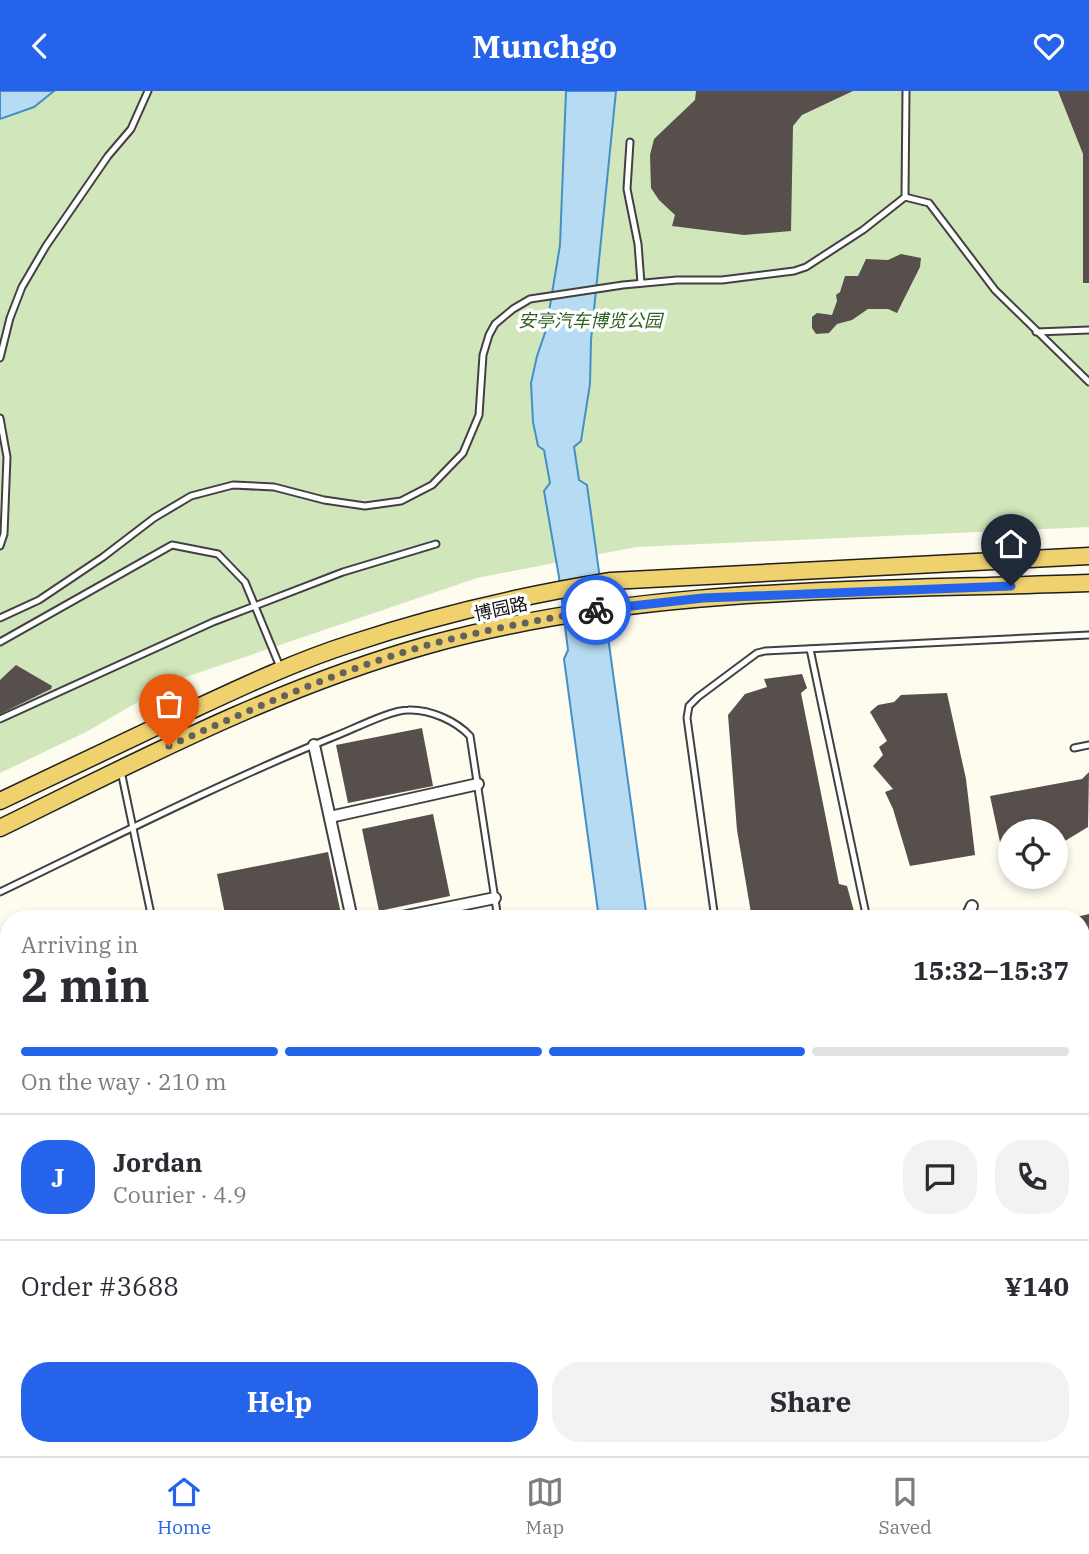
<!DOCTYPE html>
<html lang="en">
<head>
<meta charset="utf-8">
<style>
  :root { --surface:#fff; --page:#f2f2f3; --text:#2b2b33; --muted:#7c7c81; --line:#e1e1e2; --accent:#2563eb }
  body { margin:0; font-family:"IBM Plex Serif","Noto Sans SC",serif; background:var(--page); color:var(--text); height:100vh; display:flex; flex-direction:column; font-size:26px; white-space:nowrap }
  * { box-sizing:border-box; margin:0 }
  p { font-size:23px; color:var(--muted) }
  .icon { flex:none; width:38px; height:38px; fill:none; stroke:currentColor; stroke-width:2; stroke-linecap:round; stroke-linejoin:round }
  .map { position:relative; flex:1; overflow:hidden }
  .side { position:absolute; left:0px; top:819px; width:1090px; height:546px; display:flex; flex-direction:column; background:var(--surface); border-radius:28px 28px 0 0; box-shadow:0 4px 10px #0003 }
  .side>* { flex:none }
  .fabs { position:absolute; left:998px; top:728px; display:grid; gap:14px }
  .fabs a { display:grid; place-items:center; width:70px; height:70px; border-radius:50%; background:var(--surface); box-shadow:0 4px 10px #0003; font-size:35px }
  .pin { position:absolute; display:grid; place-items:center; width:60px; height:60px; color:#fff; margin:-72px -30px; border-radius:50% 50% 50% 0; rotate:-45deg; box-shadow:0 0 7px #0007 }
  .pin .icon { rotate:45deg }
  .courier { position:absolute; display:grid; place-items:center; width:70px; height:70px; margin:-35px; border:5px solid #2563eb; border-radius:50%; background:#fff; color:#222; box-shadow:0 2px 9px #0007 }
  .overview em { font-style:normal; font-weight:800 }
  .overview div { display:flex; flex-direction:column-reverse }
  .overview { display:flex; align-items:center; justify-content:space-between; height:119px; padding:0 21px }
  h1 { font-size:46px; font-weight:800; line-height:52px }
  .bar { display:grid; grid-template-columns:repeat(4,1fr); gap:10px 7px; align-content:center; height:84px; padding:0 21px }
  .bar i { height:9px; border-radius:5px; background:var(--line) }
  .bar .on { background:var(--accent) }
  .bar p { grid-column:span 4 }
  .line { display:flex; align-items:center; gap:18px; padding:0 21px; border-top:2px solid var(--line) }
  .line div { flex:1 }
  .round { display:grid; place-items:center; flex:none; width:74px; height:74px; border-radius:28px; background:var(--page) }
  .button { display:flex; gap:14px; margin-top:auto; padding:14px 21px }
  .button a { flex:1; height:80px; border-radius:28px; background:var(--accent); color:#fff; font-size:28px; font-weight:800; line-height:80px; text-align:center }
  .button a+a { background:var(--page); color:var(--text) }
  header { display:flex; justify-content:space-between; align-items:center; height:91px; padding:0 21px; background:var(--accent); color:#fff; font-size:32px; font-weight:800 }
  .menu { display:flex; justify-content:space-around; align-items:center; height:98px; border-top:2px solid var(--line); background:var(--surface); font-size:19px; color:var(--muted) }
  .menu a { display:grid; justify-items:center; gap:4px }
  .menu .on { color:var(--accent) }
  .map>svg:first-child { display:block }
  .green { fill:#d1e6bb }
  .water { fill:#b7dbf2; stroke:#4390c4; stroke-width:2 }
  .building { fill:#564f4b }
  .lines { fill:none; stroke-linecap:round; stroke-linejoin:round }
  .service-casing { stroke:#414141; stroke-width:9 }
  .minor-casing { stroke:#414141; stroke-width:14 }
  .primary-casing { stroke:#1f1f1f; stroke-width:19 }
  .service { stroke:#fff; stroke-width:5 }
  .minor { stroke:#fff; stroke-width:10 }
  .primary { stroke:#efd16e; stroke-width:16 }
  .done { stroke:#62615d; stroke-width:7; stroke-dasharray:0 12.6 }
  .route { stroke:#2563eb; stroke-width:9 }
  .labels { text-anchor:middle; stroke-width:7; stroke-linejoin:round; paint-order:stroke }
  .park-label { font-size:18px; font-style:italic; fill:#2f6122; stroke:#fff }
  .street-label { font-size:18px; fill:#0e0e0e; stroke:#fff }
</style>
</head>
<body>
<header><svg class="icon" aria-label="back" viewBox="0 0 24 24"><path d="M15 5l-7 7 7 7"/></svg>Munchgo<svg class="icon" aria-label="heart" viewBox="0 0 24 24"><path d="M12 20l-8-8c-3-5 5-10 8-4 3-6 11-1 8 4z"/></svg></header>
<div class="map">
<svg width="1089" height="1365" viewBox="0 0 1089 1365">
  <rect width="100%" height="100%" fill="#fefbef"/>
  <g class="green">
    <path d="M 0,0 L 1089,0 L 1089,436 L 636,456 L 477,487 L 174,590 L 86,641 L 0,682 Z"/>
    <path d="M 1089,1041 L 1089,1111 L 1082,1112 L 1082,1043 Z"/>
  </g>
  <g class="water">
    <path d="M 0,0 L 54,0 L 34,16 L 0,28 Z"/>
    <path d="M 566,0 L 616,0 L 591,249 L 590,293 L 581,350 L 574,356 L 579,389 L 587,394 L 647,828 L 599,828 L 564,568 L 568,559 L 559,486 L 544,400 L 550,392 L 544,359 L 538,355 L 533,331 L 531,292 L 537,265 L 546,239 L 560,154 Z"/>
    <path d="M 1089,1120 L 1089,1221 L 1082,1222 L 1082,1121 Z"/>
    <path d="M 533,1356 L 593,1356 L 589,1365 L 531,1365 Z"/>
    <path d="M 665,1356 L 722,1356 L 723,1365 L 666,1365 Z"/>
  </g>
  <g class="building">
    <path d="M 696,0 L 853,0 L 802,24 L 793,35 L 791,140 L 744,144 L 672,135 L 675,124 L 659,109 L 651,97 L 650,64 L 654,48 L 695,9 Z"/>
    <path d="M 1058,0 L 1089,0 L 1089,192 L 1083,192 L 1083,63 Z"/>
    <path d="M 901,163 L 921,167 L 920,176 L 897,222 L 888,218 L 868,218 L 852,229 L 837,233 L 829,242 L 816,243 L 812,237 L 812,226 L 817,222 L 832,224 L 837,210 L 836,204 L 840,201 L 845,185 L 858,185 L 866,168 L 888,169 Z"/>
    <path d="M 16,574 L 52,595 L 51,598 L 0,623 L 0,589 Z"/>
    <path d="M 802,583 L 807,597 L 801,602 L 839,793 L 847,795 L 855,824 L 837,828 L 752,828 L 737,739 L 728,624 L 745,603 L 767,596 L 764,588 Z"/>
    <path d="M 947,602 L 966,688 L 975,764 L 910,775 L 893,718 L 885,701 L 893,698 L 873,675 L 883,664 L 879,656 L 887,650 L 870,621 L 878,614 L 894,611 L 901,604 Z"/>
    <path d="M 422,637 L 433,695 L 348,712 L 336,654 Z"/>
    <path d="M 1089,681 L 1088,736 L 1055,756 L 1055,740 L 1010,740 L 1010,764 L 1003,765 L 990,705 L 1082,688 Z"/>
    <path d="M 433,723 L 450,805 L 379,820 L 362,738 Z"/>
    <path d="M 328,761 L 342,828 L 226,828 L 217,783 Z"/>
    <path d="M 1089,823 L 1089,937 L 1082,939 L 1082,828 L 1072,827 Z"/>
    <path d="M 8,943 L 9,986 L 0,988 L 0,944 Z"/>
    <path d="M 9,1090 L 9,1186 L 0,1188 L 0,1092 Z"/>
    <path d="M 260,1356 L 370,1356 L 372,1365 L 262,1365 Z"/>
    <path d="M 621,1356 L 640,1356 L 644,1358 L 641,1365 L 618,1365 Z"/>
  </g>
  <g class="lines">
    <g class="service-casing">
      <g id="service">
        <path d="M 630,51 L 627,98 L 638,153 L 641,192"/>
        <path d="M 905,106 L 929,112 L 995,199 L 1089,291"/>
        <path d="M 1036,241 L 1089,239"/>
        <path d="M 0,267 L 10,227 L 22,196 L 46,155 L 108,65 L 131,38 L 148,0"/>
        <path d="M 0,327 L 7,366 L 4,443 L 0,455"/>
        <path d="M 0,527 L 39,509 L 103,466 L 154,427 L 191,405 L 233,394 L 274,396 L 324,409 L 365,415 L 401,410 L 432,394 L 463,362 L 479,324 L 483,264 L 489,244 L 495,233 L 513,218 L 530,208 L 623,194 L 677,189 L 722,189 L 794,180 L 806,176 L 863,139 L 905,106 L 906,0"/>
        <path d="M 0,551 L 172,454 L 218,463 L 245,491 L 280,576"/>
        <path d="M 810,558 L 867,828"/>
        <path d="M 0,628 L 213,531 L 343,481 L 436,453"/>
        <path d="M 1074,657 L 1089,654"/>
        <path d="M 121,680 L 152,828"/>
        <path d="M 0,801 C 110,748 220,692 333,646 C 352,639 390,619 408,619 C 430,618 456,630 470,645 L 498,828"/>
        <path d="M 715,828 L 687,627 L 689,615 L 698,606 L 757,562 L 765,560 L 1089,544"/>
      </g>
    </g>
    <g class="minor-casing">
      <g id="minor">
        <path d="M 314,654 L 352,828"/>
        <path d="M 330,726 L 478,693"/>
        <path d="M 392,828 L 495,807"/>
        <path d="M 966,828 L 972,815"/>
        <path d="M 1082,1011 L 1089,1010"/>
        <path d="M 0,1072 L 9,1071"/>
        <path d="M 0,1200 L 9,1199"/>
        <path d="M 0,1234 L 9,1232"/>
      </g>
    </g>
    <g class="primary-casing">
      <g id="primary">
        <path d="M 0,710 C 59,682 118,654 177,626 C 235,599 293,571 353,552 C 437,524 524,504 611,490 L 1089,465"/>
        <path d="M 0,737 C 139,669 278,596 428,554 C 643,494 868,500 1089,492"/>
      </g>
    </g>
    <use href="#service" class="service"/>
    <use href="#minor" class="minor"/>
    <use href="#primary" class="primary"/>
  </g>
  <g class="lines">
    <path class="done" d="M 169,655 C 254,617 339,579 428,554 C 483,539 539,529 596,519"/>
    <path class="route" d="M 596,519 L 703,507 L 1011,495"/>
  </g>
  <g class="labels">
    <g class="park-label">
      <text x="590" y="236">安亭汽车博览公园</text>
    </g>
    <g class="street-label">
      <text transform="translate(501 518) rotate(-12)" y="6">博园路</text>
    </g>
  </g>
</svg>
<div class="fabs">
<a><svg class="icon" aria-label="locate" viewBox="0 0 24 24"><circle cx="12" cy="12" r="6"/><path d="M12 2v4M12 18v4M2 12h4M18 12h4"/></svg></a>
</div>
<div class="pin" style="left:169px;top:655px;background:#ea580c"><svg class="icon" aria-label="bag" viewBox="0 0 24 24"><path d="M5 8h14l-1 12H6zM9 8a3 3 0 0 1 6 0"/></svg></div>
<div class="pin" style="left:1011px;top:495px;background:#1f2937"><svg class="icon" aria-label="home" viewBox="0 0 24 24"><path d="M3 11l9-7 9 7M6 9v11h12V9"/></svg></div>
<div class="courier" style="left:596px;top:519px"><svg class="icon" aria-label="bike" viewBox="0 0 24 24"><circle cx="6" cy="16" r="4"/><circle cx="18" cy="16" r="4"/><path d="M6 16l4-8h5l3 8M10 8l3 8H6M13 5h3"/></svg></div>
<section class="side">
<div class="overview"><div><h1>2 min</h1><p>Arriving in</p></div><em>15:32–15:37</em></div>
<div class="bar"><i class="on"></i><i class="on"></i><i class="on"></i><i></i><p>On the way · 210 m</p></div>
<div class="line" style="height:126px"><b class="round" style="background:var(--accent);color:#fff">J</b><div><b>Jordan</b><p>Courier · 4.9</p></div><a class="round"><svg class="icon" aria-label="chat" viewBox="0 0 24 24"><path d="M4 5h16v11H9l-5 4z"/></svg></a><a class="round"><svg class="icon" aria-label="phone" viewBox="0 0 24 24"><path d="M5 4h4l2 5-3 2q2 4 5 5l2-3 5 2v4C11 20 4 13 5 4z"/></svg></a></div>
<div class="line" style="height:91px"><div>Order #3688</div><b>¥140</b></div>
<div class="button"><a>Help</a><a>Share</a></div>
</section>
</div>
<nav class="menu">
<a class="on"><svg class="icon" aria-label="home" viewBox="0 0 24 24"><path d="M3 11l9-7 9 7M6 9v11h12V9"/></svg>Home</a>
<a><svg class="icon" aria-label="map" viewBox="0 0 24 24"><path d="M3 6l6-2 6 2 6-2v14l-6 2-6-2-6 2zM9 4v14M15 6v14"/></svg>Map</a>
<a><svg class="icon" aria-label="saved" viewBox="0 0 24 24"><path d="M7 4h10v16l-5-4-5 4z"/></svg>Saved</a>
</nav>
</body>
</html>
